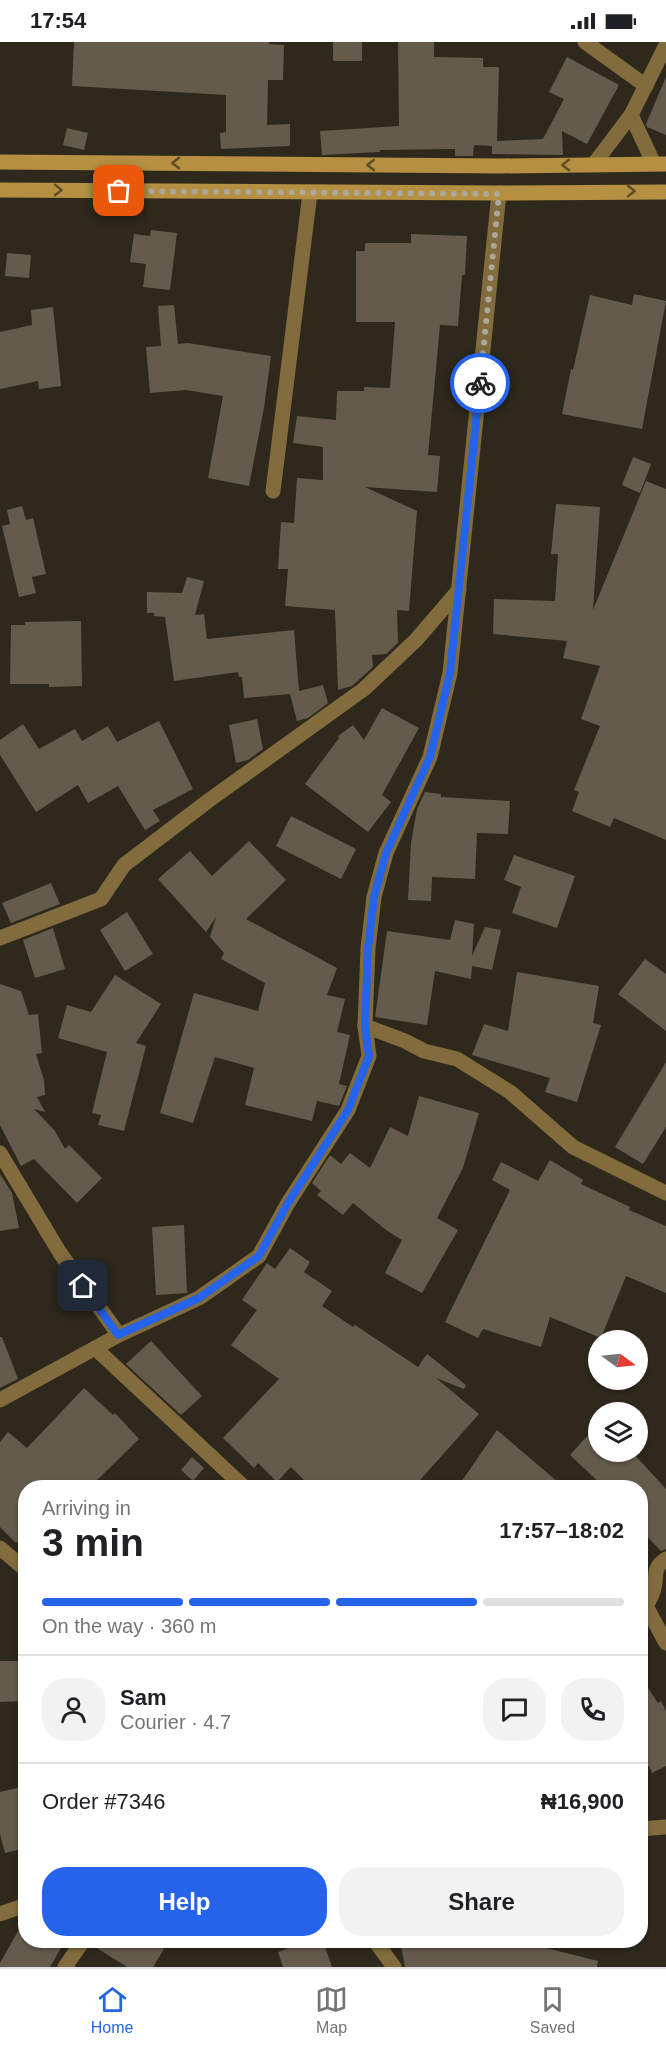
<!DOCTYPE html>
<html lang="en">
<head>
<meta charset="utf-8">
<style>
  :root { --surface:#fff; --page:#f2f2f2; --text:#202124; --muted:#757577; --line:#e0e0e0; --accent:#2563eb }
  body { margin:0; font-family:Arial,sans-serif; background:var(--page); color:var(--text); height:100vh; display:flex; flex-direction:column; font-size:22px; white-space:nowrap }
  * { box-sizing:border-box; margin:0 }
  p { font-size:20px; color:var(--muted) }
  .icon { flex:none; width:33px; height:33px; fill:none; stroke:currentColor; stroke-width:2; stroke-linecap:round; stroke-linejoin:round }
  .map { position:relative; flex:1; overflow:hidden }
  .side { position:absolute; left:18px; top:1438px; width:630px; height:468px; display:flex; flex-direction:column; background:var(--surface); border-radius:24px; box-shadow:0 2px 4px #0004 }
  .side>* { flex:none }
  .needle { width:39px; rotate:105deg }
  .tools { position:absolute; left:588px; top:1288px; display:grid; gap:12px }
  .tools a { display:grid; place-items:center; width:60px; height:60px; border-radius:50%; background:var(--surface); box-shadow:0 2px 4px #0004; font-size:30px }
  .pin { position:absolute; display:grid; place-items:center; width:51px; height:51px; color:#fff; margin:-26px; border-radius:12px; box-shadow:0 3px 9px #0006 }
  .courier { position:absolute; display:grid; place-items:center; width:60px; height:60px; margin:-30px; border:4px solid #2563eb; border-radius:50%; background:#fff; color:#222; box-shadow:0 2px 8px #0007 }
  .summary em { font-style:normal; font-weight:800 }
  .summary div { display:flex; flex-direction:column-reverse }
  .summary { display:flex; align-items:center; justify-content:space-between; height:102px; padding:0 24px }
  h1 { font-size:39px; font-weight:800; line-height:45px }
  .bar { display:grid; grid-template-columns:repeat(4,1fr); gap:9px 6px; align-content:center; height:72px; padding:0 24px }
  .bar i { height:8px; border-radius:4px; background:var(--line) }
  .bar .on { background:var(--accent) }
  .bar p { grid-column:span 4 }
  .line { display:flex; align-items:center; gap:15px; padding:0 24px; border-top:2px solid var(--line) }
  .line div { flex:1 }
  .round { display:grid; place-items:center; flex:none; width:63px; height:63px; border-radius:24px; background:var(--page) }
  .action { display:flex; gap:12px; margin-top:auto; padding:12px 24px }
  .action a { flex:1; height:69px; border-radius:24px; background:var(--accent); color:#fff; font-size:24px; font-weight:800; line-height:69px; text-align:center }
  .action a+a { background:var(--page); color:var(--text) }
  .status { display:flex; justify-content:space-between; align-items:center; height:42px; padding:0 30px; background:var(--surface); direction:ltr }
  .status svg { height:16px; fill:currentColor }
  .tabs { display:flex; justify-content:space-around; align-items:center; height:84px; border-top:2px solid var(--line); background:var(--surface); font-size:16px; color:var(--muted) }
  .tabs a { display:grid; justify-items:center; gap:3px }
  .tabs .on { color:var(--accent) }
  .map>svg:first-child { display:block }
  .building { fill:#645b4d }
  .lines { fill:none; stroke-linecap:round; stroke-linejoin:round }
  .street { stroke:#826b3d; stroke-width:15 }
  .secondary { stroke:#b59042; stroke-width:15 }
  .oneway { stroke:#5e4d26 }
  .done { stroke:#aba89d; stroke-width:6; stroke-dasharray:0 10.8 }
  .route { stroke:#2563eb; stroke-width:8 }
</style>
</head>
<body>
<div class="status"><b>17:54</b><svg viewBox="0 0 49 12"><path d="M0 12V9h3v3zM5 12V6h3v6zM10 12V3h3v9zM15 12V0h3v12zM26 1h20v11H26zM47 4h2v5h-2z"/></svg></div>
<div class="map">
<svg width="666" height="1925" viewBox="0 0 666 1925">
  <rect width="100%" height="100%" fill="#2e291c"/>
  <g class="building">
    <path d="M 74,0 L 269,0 L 269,2 L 284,3 L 283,38 L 268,38 L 267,83 L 290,82 L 290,104 L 221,107 L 220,91 L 226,90 L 226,53 L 72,44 Z"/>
    <rect x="333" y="0" width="29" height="19"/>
    <path d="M 398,0 L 434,0 L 434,15 L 483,16 L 483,25 L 499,25 L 497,99 L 543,97 L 564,57 L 549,50 L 567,15 L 619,43 L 587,102 L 562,89 L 563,113 L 492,112 L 492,104 L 474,103 L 473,114 L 455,114 L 455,107 L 380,108 L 380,110 L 322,113 L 320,89 L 399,84 Z"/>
    <path d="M 666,35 L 666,93 L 647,85 L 646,82 Z"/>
    <path d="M 67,86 L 88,91 L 84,108 L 63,103 Z"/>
    <path d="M 151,188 L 177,191 L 170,248 L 143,245 L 146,222 L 130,220 L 134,192 L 150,194 Z"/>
    <path d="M 411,192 L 467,194 L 465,233 L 462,233 L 458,284 L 440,283 L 428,413 L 440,414 L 437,450 L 365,445 L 417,469 L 409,569 L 397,568 L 398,601 L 386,612 L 372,613 L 373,625 L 352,644 L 338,648 L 335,568 L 285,564 L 288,527 L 278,527 L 281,480 L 294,481 L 297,436 L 323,438 L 323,405 L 293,401 L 297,374 L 336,378 L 337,349 L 364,349 L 364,345 L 390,346 L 395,280 L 356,280 L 356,209 L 365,209 L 365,201 L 411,201 Z"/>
    <path d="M 7,211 L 31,213 L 29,236 L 5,234 Z"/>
    <path d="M 634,252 L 666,259 L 642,387 L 562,372 L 571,327 L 573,328 L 590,253 L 632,263 Z"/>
    <path d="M 174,263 L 178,302 L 188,301 L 271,314 L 264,366 L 249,444 L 208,436 L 223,354 L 186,348 L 150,351 L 146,305 L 161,304 L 158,264 Z"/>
    <path d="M 53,265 L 61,344 L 39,347 L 38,339 L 0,347 L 0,290 L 32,283 L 31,268 Z"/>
    <path d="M 633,415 L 651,422 L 640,451 L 622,443 Z"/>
    <path d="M 646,439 L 666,447 L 666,798 L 614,776 L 610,785 L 572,769 L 579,750 L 574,748 L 600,684 L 581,677 L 600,624 L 563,616 L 567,599 L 493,592 L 494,557 L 555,559 L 558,512 L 551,512 L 556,462 L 600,465 L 593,568 Z"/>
    <path d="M 22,464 L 26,478 L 33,476 L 46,532 L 32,535 L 36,551 L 19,555 L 2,484 L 10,482 L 7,468 Z"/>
    <path d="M 187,535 L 204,539 L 195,573 L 204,572 L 207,597 L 294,588 L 299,649 L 323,643 L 328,661 L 308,676 L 297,679 L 290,652 L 244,656 L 242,635 L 239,635 L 238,630 L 174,639 L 165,575 L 154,574 L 154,571 L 147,571 L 147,550 L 182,551 Z"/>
    <path d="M 81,579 L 82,644 L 49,645 L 49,642 L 10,642 L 11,583 L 25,583 L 25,580 Z"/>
    <path d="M 382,666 L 419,686 L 382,753 L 391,760 L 368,790 L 305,742 L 339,696 L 338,694 L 353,683 L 364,698 Z"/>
    <path d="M 257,677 L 263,707 L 248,718 L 236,721 L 229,683 Z"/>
    <path d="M 159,679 L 193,747 L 153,768 L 160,779 L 145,788 L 118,744 L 88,761 L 78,743 L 36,770 L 0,713 L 0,698 L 23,682 L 39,707 L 75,687 L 82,699 L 108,684 L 117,700 Z"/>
    <path d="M 425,750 L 441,752 L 441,755 L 510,759 L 508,792 L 477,791 L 475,837 L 432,835 L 431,859 L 408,858 L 411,801 L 417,767 Z"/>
    <path d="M 291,774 L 356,807 L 341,837 L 276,804 Z"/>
    <path d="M 249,799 L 286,838 L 246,877 L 337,926 L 327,953 L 345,957 L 337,990 L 350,993 L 339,1042 L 347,1044 L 339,1064 L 317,1059 L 312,1079 L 245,1063 L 254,1026 L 215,1015 L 193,1081 L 160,1071 L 194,951 L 258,969 L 265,941 L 221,917 L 224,911 L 210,895 L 216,875 L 206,890 L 158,837 L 190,809 L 212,834 Z"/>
    <path d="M 514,813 L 575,834 L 557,886 L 512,871 L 521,845 L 504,838 Z"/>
    <path d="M 51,841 L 60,862 L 11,881 L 2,861 Z"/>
    <path d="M 127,870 L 153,912 L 125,929 L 100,888 Z"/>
    <path d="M 455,878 L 474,882 L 472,914 L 485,885 L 501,888 L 492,928 L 472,924 L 471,937 L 435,929 L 427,983 L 375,975 L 387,889 L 450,898 Z"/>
    <path d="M 53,886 L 65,927 L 35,936 L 23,898 Z"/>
    <path d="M 645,917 L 666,932 L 666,989 L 618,952 Z"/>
    <path d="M 517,930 L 599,944 L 593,981 L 601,983 L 577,1060 L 545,1050 L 550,1036 L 472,1013 L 484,982 L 508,989 Z"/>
    <path d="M 115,933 L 161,962 L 136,1001 L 146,1004 L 124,1089 L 98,1083 L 101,1073 L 92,1071 L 107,1010 L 58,996 L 67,963 L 91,970 Z"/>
    <path d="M 0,942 L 21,949 L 29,973 L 38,972 L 42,1011 L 36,1012 L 44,1038 L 45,1053 L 37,1055 L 45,1070 L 34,1067 L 55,1089 L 65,1107 L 69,1103 L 102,1136 L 77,1161 L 34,1117 L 21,1124 L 0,1083 Z"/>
    <path d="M 666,1020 L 666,1085 L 643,1122 L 615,1105 Z"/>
    <path d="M 419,1054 L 479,1071 L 463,1126 L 437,1176 L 458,1188 L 422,1251 L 385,1231 L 402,1198 L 386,1188 L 353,1161 L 343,1173 L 317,1153 L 321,1149 L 312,1141 L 330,1113 L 341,1122 L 350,1111 L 370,1126 L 390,1085 L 408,1094 Z"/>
    <path d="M 550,1118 L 583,1138 L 581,1142 L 630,1165 L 629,1168 L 666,1184 L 666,1251 L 626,1234 L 601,1296 L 550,1275 L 541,1305 L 483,1287 L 478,1296 L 445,1280 L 510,1148 L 492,1138 L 501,1120 L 538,1139 Z"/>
    <path d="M 0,1132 L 12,1151 L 19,1186 L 0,1189 Z"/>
    <path d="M 184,1183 L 187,1251 L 156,1253 L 152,1185 Z"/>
    <path d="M 290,1206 L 310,1220 L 304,1230 L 332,1249 L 322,1264 L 353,1285 L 355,1283 L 418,1325 L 427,1312 L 466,1343 L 464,1347 L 436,1336 L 479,1372 L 413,1446 L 312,1446 L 291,1425 L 277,1440 L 258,1421 L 254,1426 L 223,1396 L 279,1337 L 231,1303 L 257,1268 L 242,1258 L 267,1221 L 275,1227 Z"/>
    <path d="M 0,1295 L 2,1295 L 18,1337 L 0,1346 Z"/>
    <path d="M 151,1299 L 202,1354 L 181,1373 L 126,1322 Z"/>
    <path d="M 84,1346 L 113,1373 L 115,1371 L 139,1397 L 89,1446 L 26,1446 L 26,1492 L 16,1501 L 0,1485 L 0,1400 L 8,1390 L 27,1406 Z"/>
    <path d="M 598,1382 L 598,1410 L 632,1410 L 666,1447 L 666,1507 L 661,1509 L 640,1487 L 640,1446 L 605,1446 L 570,1413 Z"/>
    <path d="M 497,1388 L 565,1446 L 457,1446 Z"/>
    <path d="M 192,1415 L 204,1426 L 193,1439 L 181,1428 Z"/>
    <path d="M 0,1619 L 26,1619 L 26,1659 L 0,1660 Z"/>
    <path d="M 640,1634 L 658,1661 L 661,1659 L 666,1669 L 666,1724 L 652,1731 L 649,1724 L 640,1728 Z"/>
    <path d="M 26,1744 L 26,1806 L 5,1811 L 0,1792 L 0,1750 Z"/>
    <path d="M 26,1875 L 26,1899 L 65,1899 L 50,1925 L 0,1925 L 0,1921 Z"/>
    <path d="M 93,1899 L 151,1899 L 164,1907 L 153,1925 L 127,1925 L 92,1903 Z"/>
    <path d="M 308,1899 L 323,1899 L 332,1925 L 283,1925 L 278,1910 Z"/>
    <path d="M 400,1899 L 538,1899 L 538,1904 L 598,1919 L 597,1925 L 405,1925 Z"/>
  </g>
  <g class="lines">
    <g class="street">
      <path d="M 585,0 L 646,44"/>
      <path d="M 631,73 L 654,122"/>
      <path d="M 594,122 L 631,73 L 666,3"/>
      <path d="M 273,449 L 310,151"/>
      <path d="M 0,896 L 101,857 L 124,823 L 208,759 L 364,647 L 416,598 L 459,548"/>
      <path d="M 365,984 L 405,999 L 424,1009 L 457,1017 L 510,1050 L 573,1105 L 666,1151"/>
      <path d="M 0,1111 L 60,1211 L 119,1293"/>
      <path d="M 95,1306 L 245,1446"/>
      <path d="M 0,1358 L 119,1293 L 199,1256 L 259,1214 L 288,1161 L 348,1068 L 369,1014 L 365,984 L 368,906 L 374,855 L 386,811 L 430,715 L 450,631 L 499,151"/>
      <path d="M 0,1506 L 26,1528"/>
      <path d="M 666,1517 C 651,1527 658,1533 654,1546 C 653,1552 649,1559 646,1564 L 666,1601"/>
      <path d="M 640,1787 L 666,1785"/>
      <path d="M 0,1872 L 26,1863"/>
      <path d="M 375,1899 L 394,1925"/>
      <path d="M 65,1925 L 83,1899"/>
    </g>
    <g class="secondary">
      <path d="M 0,120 L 499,124 L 666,122"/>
      <path d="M 0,148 L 499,151 L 666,150"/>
    </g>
  </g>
  <defs><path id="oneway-chevron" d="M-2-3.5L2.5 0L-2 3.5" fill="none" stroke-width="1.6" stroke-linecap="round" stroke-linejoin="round" transform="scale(1.5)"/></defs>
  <g class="oneway">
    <use href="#oneway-chevron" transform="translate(176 121) rotate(-180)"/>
    <use href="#oneway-chevron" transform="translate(371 123) rotate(-180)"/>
    <use href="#oneway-chevron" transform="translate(566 123) rotate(179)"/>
    <use href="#oneway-chevron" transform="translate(58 148) rotate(1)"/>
    <use href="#oneway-chevron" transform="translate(631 149)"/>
  </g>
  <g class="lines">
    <path class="done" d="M 119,149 L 499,152 L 480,341"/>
    <path class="route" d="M 83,1244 L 118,1293 L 199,1256 L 259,1214 L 288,1161 L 348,1068 L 369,1014 L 365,984 L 368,906 L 374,855 L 386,811 L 430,715 L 450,631 L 480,341"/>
  </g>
</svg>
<div class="tools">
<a><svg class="needle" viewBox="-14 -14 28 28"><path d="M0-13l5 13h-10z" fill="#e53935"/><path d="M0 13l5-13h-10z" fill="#757577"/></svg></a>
<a><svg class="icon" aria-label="layers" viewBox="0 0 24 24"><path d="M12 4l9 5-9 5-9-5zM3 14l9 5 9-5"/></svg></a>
</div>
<div class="pin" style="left:119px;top:149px;background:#ea580c"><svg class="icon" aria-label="bag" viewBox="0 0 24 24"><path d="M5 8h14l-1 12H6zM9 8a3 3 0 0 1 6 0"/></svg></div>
<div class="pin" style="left:83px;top:1244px;background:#1f2937"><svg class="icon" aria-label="home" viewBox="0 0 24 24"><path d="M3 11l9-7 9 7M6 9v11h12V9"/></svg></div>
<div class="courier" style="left:480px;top:341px"><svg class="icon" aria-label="bike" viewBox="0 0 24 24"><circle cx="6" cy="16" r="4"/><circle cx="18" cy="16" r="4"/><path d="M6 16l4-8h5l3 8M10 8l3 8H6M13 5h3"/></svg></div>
<section class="side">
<div class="summary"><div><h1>3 min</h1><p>Arriving in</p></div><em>17:57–18:02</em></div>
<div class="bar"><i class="on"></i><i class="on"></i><i class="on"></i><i></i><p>On the way · 360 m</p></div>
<div class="line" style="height:108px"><a class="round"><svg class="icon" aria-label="person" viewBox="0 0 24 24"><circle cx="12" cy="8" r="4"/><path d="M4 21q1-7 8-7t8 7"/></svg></a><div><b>Sam</b><p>Courier · 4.7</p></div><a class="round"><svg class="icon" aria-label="chat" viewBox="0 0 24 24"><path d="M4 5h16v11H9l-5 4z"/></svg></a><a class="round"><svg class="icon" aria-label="phone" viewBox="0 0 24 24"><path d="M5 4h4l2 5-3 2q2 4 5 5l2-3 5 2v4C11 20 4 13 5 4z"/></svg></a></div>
<div class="line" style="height:78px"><div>Order #7346</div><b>₦16,900</b></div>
<div class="action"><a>Help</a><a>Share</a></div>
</section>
</div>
<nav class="tabs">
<a class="on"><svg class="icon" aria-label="home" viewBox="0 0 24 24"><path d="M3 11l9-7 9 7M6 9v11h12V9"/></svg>Home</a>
<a><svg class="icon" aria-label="map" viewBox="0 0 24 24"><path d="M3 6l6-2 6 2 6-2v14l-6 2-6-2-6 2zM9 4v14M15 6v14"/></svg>Map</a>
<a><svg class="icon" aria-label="saved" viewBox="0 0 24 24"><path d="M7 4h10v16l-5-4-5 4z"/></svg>Saved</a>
</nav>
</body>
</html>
